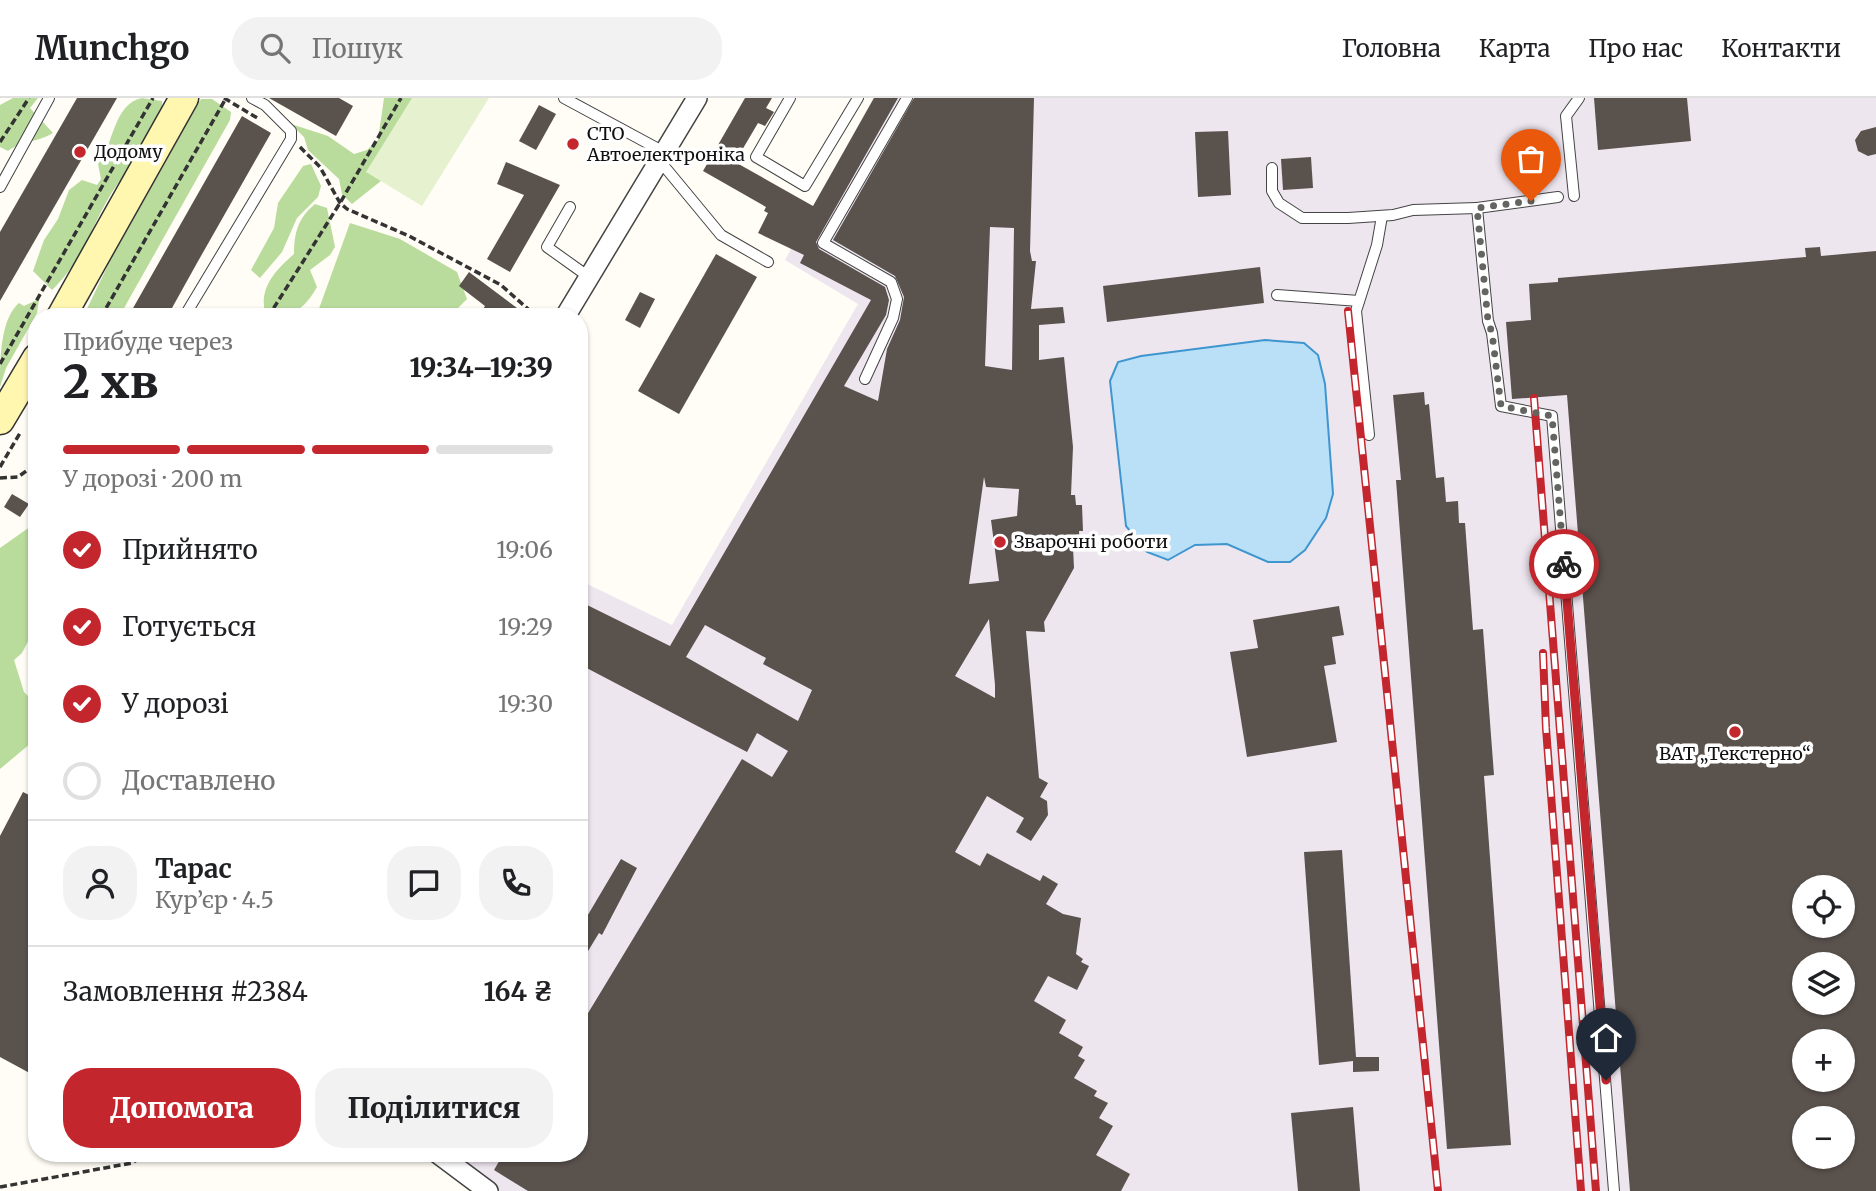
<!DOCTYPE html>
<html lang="uk">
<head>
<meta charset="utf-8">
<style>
  :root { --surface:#fff; --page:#f2f2f2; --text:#202124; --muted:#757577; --line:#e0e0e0; --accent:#c4262e }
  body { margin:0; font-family:Merriweather,serif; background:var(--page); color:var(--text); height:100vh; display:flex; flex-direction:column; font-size:26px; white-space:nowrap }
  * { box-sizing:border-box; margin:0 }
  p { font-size:23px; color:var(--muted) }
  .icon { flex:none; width:38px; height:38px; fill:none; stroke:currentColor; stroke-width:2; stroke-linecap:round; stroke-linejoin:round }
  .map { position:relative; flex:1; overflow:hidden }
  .sheet { position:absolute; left:28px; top:210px; width:560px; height:854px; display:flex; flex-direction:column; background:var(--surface); border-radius:28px; box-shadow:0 2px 5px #0004 }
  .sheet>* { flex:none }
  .buttons { position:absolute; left:1792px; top:777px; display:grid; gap:14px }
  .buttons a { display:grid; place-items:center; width:63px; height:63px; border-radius:50%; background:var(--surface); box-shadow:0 2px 5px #0004; font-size:35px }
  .pin { position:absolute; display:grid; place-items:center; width:60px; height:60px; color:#fff; margin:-72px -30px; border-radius:50% 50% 50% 0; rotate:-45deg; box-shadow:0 0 7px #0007 }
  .pin .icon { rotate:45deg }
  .courier { position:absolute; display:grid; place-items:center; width:70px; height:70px; margin:-35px; border:5px solid #c4262e; border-radius:50%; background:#fff; color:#222; box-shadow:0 2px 9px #0007 }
  .headline em { font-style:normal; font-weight:800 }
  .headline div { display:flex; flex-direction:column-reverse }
  .headline { display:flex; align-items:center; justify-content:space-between; height:119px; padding:0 35px }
  h1 { font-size:46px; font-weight:800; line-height:52px }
  .bar { display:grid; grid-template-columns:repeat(4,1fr); gap:10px 7px; align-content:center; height:84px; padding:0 35px }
  .bar i { height:9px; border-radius:5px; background:var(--line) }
  .bar .selected { background:var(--accent) }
  .bar p { grid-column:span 4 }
  .line { display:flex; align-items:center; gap:18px; padding:0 35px; border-top:2px solid var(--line) }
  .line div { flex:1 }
  .round { display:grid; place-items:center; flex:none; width:74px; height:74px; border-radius:28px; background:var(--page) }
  ol { padding:0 35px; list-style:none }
  li { display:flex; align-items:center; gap:21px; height:77px }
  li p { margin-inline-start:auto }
  li .icon { padding:7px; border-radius:50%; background:var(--accent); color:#fff; stroke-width:4 }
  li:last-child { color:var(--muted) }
  li i { width:38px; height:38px; border:4px solid var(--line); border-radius:50% }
  .action { display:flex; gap:14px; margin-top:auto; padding:14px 35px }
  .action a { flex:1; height:80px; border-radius:28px; background:var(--accent); color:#fff; font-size:28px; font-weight:800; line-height:80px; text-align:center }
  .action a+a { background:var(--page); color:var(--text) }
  header { display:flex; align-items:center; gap:42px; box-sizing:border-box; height:98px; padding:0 35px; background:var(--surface); border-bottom:2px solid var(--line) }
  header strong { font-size:33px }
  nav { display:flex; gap:38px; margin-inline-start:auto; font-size:24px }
  .search { width:490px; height:63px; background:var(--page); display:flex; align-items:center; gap:18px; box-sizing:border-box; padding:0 24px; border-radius:28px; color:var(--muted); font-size:26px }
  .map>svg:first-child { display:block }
  .industrial { fill:#eee6ef; fill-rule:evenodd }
  .forest { fill:#b9dc9c }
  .pitch { fill:#e6f2cf }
  .water { fill:#b9e0f7; stroke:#3f96cf; stroke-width:2 }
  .building { fill:#5a524d; fill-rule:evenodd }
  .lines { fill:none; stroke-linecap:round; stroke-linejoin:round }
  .lane-casing { stroke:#444; stroke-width:12 }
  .street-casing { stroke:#444; stroke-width:22 }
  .secondary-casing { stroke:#333; stroke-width:31 }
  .path { stroke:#333; stroke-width:3.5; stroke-dasharray:7 3.5; stroke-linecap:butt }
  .lane { stroke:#fff; stroke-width:10 }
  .street { stroke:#fff; stroke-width:19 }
  .secondary { stroke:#fff6b0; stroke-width:28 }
  .rail-casing { stroke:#c4262e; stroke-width:8 }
  .rail { stroke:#fff; stroke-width:5; stroke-dasharray:16; stroke-linecap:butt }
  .done { stroke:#646461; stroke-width:7; stroke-dasharray:0 12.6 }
  .route { stroke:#c4262e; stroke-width:9 }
  .poi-dot { fill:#c4262e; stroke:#fff; stroke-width:2.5 }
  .labels { text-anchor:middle; stroke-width:7; stroke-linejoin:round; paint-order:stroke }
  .poi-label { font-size:18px; fill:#111; stroke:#fff; text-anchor:start }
</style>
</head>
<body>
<header>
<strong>Munchgo</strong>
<div class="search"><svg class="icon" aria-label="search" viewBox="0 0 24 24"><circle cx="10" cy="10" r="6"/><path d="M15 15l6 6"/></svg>Пошук</div>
<nav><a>Головна</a><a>Карта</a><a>Про нас</a><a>Контакти</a></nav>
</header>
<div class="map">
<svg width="1876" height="1093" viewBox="0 0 1876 1093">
  <rect width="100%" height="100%" fill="#fffdf5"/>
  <path class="industrial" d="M 873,0 L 1876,0 L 1876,1093 L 499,1093 L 448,1055 L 579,1055 L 579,482 L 672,527 L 858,206 L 785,162 ZM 1804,789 L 1843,789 L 1843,828 L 1804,828 ZM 1804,866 L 1843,866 L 1843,905 L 1804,905 ZM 1804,943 L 1843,943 L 1843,982 L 1804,982 ZM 1804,1020 L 1843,1020 L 1843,1059 L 1804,1059 Z"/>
  <g class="forest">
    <path d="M 13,0 L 38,0 L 30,10 L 53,35 C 36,45 23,42 8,53 L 0,49 L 0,7 Z"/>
    <path d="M 142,0 L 162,3 C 165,39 128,67 111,96 C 89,132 85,160 52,192 L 33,173 L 44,142 L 58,121 L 69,92 L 82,82 L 97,87 L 101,81 L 98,66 C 114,47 113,6 142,0 Z"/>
    <path d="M 384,0 L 434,0 L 391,75 L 352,106 L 342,96 L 339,81 L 308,52 L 304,39 L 291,26 L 328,38 L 354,56 L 367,52 L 378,42 Z"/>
    <path d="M 201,1 L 212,1 L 231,14 L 230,22 L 119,219 L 83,219 L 110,163 Z"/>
    <path d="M 311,66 L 321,88 L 318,99 L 297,120 L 282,154 L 260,180 L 251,172 L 274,130 L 278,105 L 303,68 Z"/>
    <path d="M 315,106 L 327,110 L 335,149 L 330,157 L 310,172 L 317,189 C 303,213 292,220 265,214 C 259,189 276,172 294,156 C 294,135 298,120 315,106 Z"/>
    <path d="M 350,125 L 400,141 L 457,174 L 467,201 L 449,219 L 316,219 Z"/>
    <path d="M 39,201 L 37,215 L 6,270 L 0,289 C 0,263 0,221 19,205 L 24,208 Z"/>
    <path d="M 34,426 L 37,526 L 22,555 L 14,562 L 24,594 L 37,607 L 37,640 L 0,671 L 0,450 Z"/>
  </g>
  <path class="pitch" d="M 412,0 L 489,0 L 422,108 L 366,74 Z"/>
  <path class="water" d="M 1265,242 L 1304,245 L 1318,257 L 1325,286 L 1333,396 L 1326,420 L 1305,452 L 1290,464 L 1268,464 L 1227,446 L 1195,447 L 1168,462 L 1147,454 L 1126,428 L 1110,283 L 1118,264 L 1141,258 Z"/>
  <g class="building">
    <path d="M 77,0 L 117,0 L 0,203 L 0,134 Z"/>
    <path d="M 269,0 L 339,0 L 353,8 L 336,38 Z"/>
    <path d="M 745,0 L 772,0 L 766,10 L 774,14 L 765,28 L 758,25 L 735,64 L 813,108 L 874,0 L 898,0 L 816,144 L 819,151 L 885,189 L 889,202 L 886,217 L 844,288 L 878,303 L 887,251 L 900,222 L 904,199 L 895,178 L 833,142 L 914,0 L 1034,0 L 1030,153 L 1032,163 L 1036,163 L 1031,211 L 1063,209 L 1065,225 L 1039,227 L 1039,262 L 1064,259 L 1073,349 L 1071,397 L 1075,397 L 1076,407 L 1082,407 L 1083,433 L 1079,433 L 1080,448 L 1073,449 L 1074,470 L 1044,524 L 1045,534 L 1026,533 L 1039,680 L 1048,685 L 1040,699 L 1047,703 L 1048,717 L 1031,743 L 1016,734 L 1024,720 L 987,698 L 955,754 L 980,768 L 987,755 L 1040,783 L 1043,777 L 1058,786 L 1046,806 L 1063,816 L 1081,820 L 1076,856 L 1083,861 L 1081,864 L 1089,868 L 1077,892 L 1048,878 L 1034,903 L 1066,922 L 1059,935 L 1083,949 L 1078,958 L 1085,962 L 1074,980 L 1097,993 L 1094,998 L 1108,1005 L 1099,1020 L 1113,1028 L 1096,1057 L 1130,1076 L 1121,1093 L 528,1093 L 494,1072 L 504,1055 L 579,1055 L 579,930 L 742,661 L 772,679 L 788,653 L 757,635 L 747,654 L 579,566 L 579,503 L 670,548 L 871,202 L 800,165 L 804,157 L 758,135 L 768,115 L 764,113 L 766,109 L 703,73 ZM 990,129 L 1014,130 L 1012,272 L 985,268 ZM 984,379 L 986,389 L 1019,391 L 1017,418 L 991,422 L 999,483 L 969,486 ZM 989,521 L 995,587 L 995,600 L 955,578 ZM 705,527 L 766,560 L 763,566 L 812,592 L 798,623 L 686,559 Z"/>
    <path d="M 1594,0 L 1687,0 L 1691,43 L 1598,52 Z"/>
    <path d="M 539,7 L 556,16 L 536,52 L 519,43 Z"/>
    <path d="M 242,18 L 271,35 L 197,165 L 167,219 L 128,219 Z"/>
    <path d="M 1876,29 L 1876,56 L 1868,58 L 1858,53 L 1855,42 L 1861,33 Z"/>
    <path d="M 1228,33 L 1231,97 L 1198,99 L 1195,34 Z"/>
    <path d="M 1311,59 L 1313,90 L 1283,92 L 1281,61 Z"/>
    <path d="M 506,64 L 560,87 L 510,174 L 487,161 L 524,97 L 497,86 Z"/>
    <path d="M 1820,149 L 1821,158 L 1876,153 L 1876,1093 L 1630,1093 L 1567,297 L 1512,301 L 1506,224 L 1531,222 L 1529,186 L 1558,184 L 1558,180 L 1806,159 L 1805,150 ZM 1804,789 L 1843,789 L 1843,828 L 1804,828 ZM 1804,866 L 1843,866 L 1843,905 L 1804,905 ZM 1804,943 L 1843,943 L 1843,982 L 1804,982 ZM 1804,1020 L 1843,1020 L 1843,1059 L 1804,1059 Z"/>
    <path d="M 716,156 L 757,179 L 679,316 L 638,293 Z"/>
    <path d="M 1260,169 L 1264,205 L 1107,224 L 1103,188 Z"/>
    <path d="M 469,174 L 529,219 L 490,219 L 482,213 L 485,208 L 459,188 Z"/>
    <path d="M 640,194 L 655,201 L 640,230 L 625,222 Z"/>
    <path d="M 1424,294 L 1425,307 L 1429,306 L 1436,380 L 1444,379 L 1446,404 L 1458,403 L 1459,425 L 1465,425 L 1473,532 L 1483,531 L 1494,677 L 1484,678 L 1486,705 L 1511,1047 L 1447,1051 L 1396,382 L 1401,382 L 1393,297 Z"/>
    <path d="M 12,396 L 29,406 L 20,419 L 4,409 Z"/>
    <path d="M 1339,508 L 1344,537 L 1332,539 L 1336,566 L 1324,568 L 1337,644 L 1247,659 L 1230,554 L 1258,550 L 1253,522 Z"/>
    <path d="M 23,694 L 37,701 L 37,979 L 0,959 L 0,738 Z"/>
    <path d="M 1342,752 L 1356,959 L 1379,959 L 1379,973 L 1353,974 L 1353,963 L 1319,967 L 1304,754 Z"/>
    <path d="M 621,761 L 637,770 L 602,837 L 599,835 L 579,868 L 579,832 Z"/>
    <path d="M 1353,1009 L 1360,1093 L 1298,1093 L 1291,1015 Z"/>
  </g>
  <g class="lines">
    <g class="lane-casing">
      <g id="lane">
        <path d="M 564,0 L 664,54"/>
        <path d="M 790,0 L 756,59 L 805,88 L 858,0"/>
        <path d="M 659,62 L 721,137 L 768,164"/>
        <path d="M 1272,70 L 1272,93 L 1279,105 L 1302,120 L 1348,120 L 1393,117 L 1413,112 L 1477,110"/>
        <path d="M 0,89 L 49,0"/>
        <path d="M 1574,98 L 1566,18 L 1579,0"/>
        <path d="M 1558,99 L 1477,110 L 1488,223 L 1492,235 L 1501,308 L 1552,318 L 1614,1093"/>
        <path d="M 570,109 L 547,149 L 589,179"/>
        <path d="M 1277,197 L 1359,203"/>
        <path d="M 184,219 L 291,41 L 291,33 L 265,7 L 252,0"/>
        <path d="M 865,281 L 893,220 L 897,201 L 891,184 L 823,145 L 907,0"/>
        <path d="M 1369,337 L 1356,213 L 1377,147 L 1382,118"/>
      </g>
    </g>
    <g class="street-casing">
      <g id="street">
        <path d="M 565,219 L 697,0"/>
        <path d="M 437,1055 L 488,1093"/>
      </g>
    </g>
    <g class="secondary-casing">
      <g id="secondary">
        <path d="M 61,219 L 184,0"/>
        <path d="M 0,322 L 37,260"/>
      </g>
    </g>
    <g class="path">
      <path d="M 224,0 L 259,21"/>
      <path d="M 0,44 L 29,0"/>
      <path d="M 300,49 L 320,69 L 340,105 L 347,111 L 409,138 L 501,187 L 537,219"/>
      <path d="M 101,219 L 225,2"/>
      <path d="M 268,219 L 340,105 L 401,0"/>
      <path d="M 0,266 L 153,0"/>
      <path d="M 0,369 L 20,335"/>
      <path d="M 0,380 L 18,379 L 37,365"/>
      <path d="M 0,1089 L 132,1065 L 147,1055"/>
    </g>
    <use href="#lane" class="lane"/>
    <use href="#street" class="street"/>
    <use href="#secondary" class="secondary"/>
    <g class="rail-casing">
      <g id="rail">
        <path d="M 1348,213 L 1438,1093"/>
        <path d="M 1534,300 L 1596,1093"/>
        <path d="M 1543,555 L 1546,630 L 1581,1093"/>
      </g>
    </g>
    <use href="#rail" class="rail"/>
  </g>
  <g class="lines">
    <path class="done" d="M 1531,103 L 1477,110 L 1488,223 L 1492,235 L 1501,308 L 1552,318 L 1564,466"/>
    <path class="route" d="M 1564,466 L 1606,982"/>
  </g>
  <g class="poi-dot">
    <circle cx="573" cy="46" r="7"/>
    <circle cx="80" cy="54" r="7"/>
    <circle cx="1000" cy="444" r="7"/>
    <circle cx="1735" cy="634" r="7"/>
  </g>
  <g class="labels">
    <g class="poi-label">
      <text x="587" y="42">СТО<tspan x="587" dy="21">Автоелектроніка</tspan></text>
      <text x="94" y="60">Додому</text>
      <text x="1014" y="450">Зварочні роботи</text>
      <text x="1735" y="662" text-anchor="middle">ВАТ „Текстерно“</text>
    </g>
  </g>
</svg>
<div class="buttons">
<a><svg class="icon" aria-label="locate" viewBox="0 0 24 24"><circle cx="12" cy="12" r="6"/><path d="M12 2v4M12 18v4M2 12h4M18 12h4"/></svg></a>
<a><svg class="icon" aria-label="layers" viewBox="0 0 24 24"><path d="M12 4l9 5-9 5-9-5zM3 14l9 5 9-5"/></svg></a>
<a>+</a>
<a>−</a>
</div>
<div class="pin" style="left:1531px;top:103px;background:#ea580c"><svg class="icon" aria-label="bag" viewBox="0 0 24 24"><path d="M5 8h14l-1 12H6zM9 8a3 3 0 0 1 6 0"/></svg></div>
<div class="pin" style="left:1606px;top:982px;background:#1f2937"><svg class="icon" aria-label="home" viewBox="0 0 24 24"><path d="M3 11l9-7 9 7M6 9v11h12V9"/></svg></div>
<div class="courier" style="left:1564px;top:466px"><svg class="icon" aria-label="bike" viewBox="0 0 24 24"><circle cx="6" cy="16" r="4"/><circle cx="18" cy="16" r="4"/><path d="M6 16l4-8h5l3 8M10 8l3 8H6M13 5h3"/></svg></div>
<section class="sheet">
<div class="headline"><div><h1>2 хв</h1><p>Прибуде через</p></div><em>19:34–19:39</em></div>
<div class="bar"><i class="selected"></i><i class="selected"></i><i class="selected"></i><i></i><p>У дорозі · 200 m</p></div>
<ol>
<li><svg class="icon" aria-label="check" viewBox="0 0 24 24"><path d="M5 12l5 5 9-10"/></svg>Прийнято<p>19:06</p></li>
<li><svg class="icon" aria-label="check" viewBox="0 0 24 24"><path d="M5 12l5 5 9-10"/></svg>Готується<p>19:29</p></li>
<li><svg class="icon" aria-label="check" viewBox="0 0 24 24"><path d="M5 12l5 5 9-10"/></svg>У дорозі<p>19:30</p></li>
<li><i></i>Доставлено</li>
</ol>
<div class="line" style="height:126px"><a class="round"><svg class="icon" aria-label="person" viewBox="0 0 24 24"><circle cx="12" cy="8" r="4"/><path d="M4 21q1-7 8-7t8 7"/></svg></a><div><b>Тарас</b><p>Кур’єр · 4.5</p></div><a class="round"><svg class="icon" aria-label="chat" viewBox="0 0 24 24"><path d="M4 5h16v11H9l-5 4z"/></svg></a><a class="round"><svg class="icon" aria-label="phone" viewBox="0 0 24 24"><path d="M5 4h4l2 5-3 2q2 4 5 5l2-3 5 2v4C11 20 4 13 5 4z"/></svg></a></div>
<div class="line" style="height:91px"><div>Замовлення #2384</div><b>164 ₴</b></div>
<div class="action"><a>Допомога</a><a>Поділитися</a></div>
</section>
</div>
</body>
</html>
